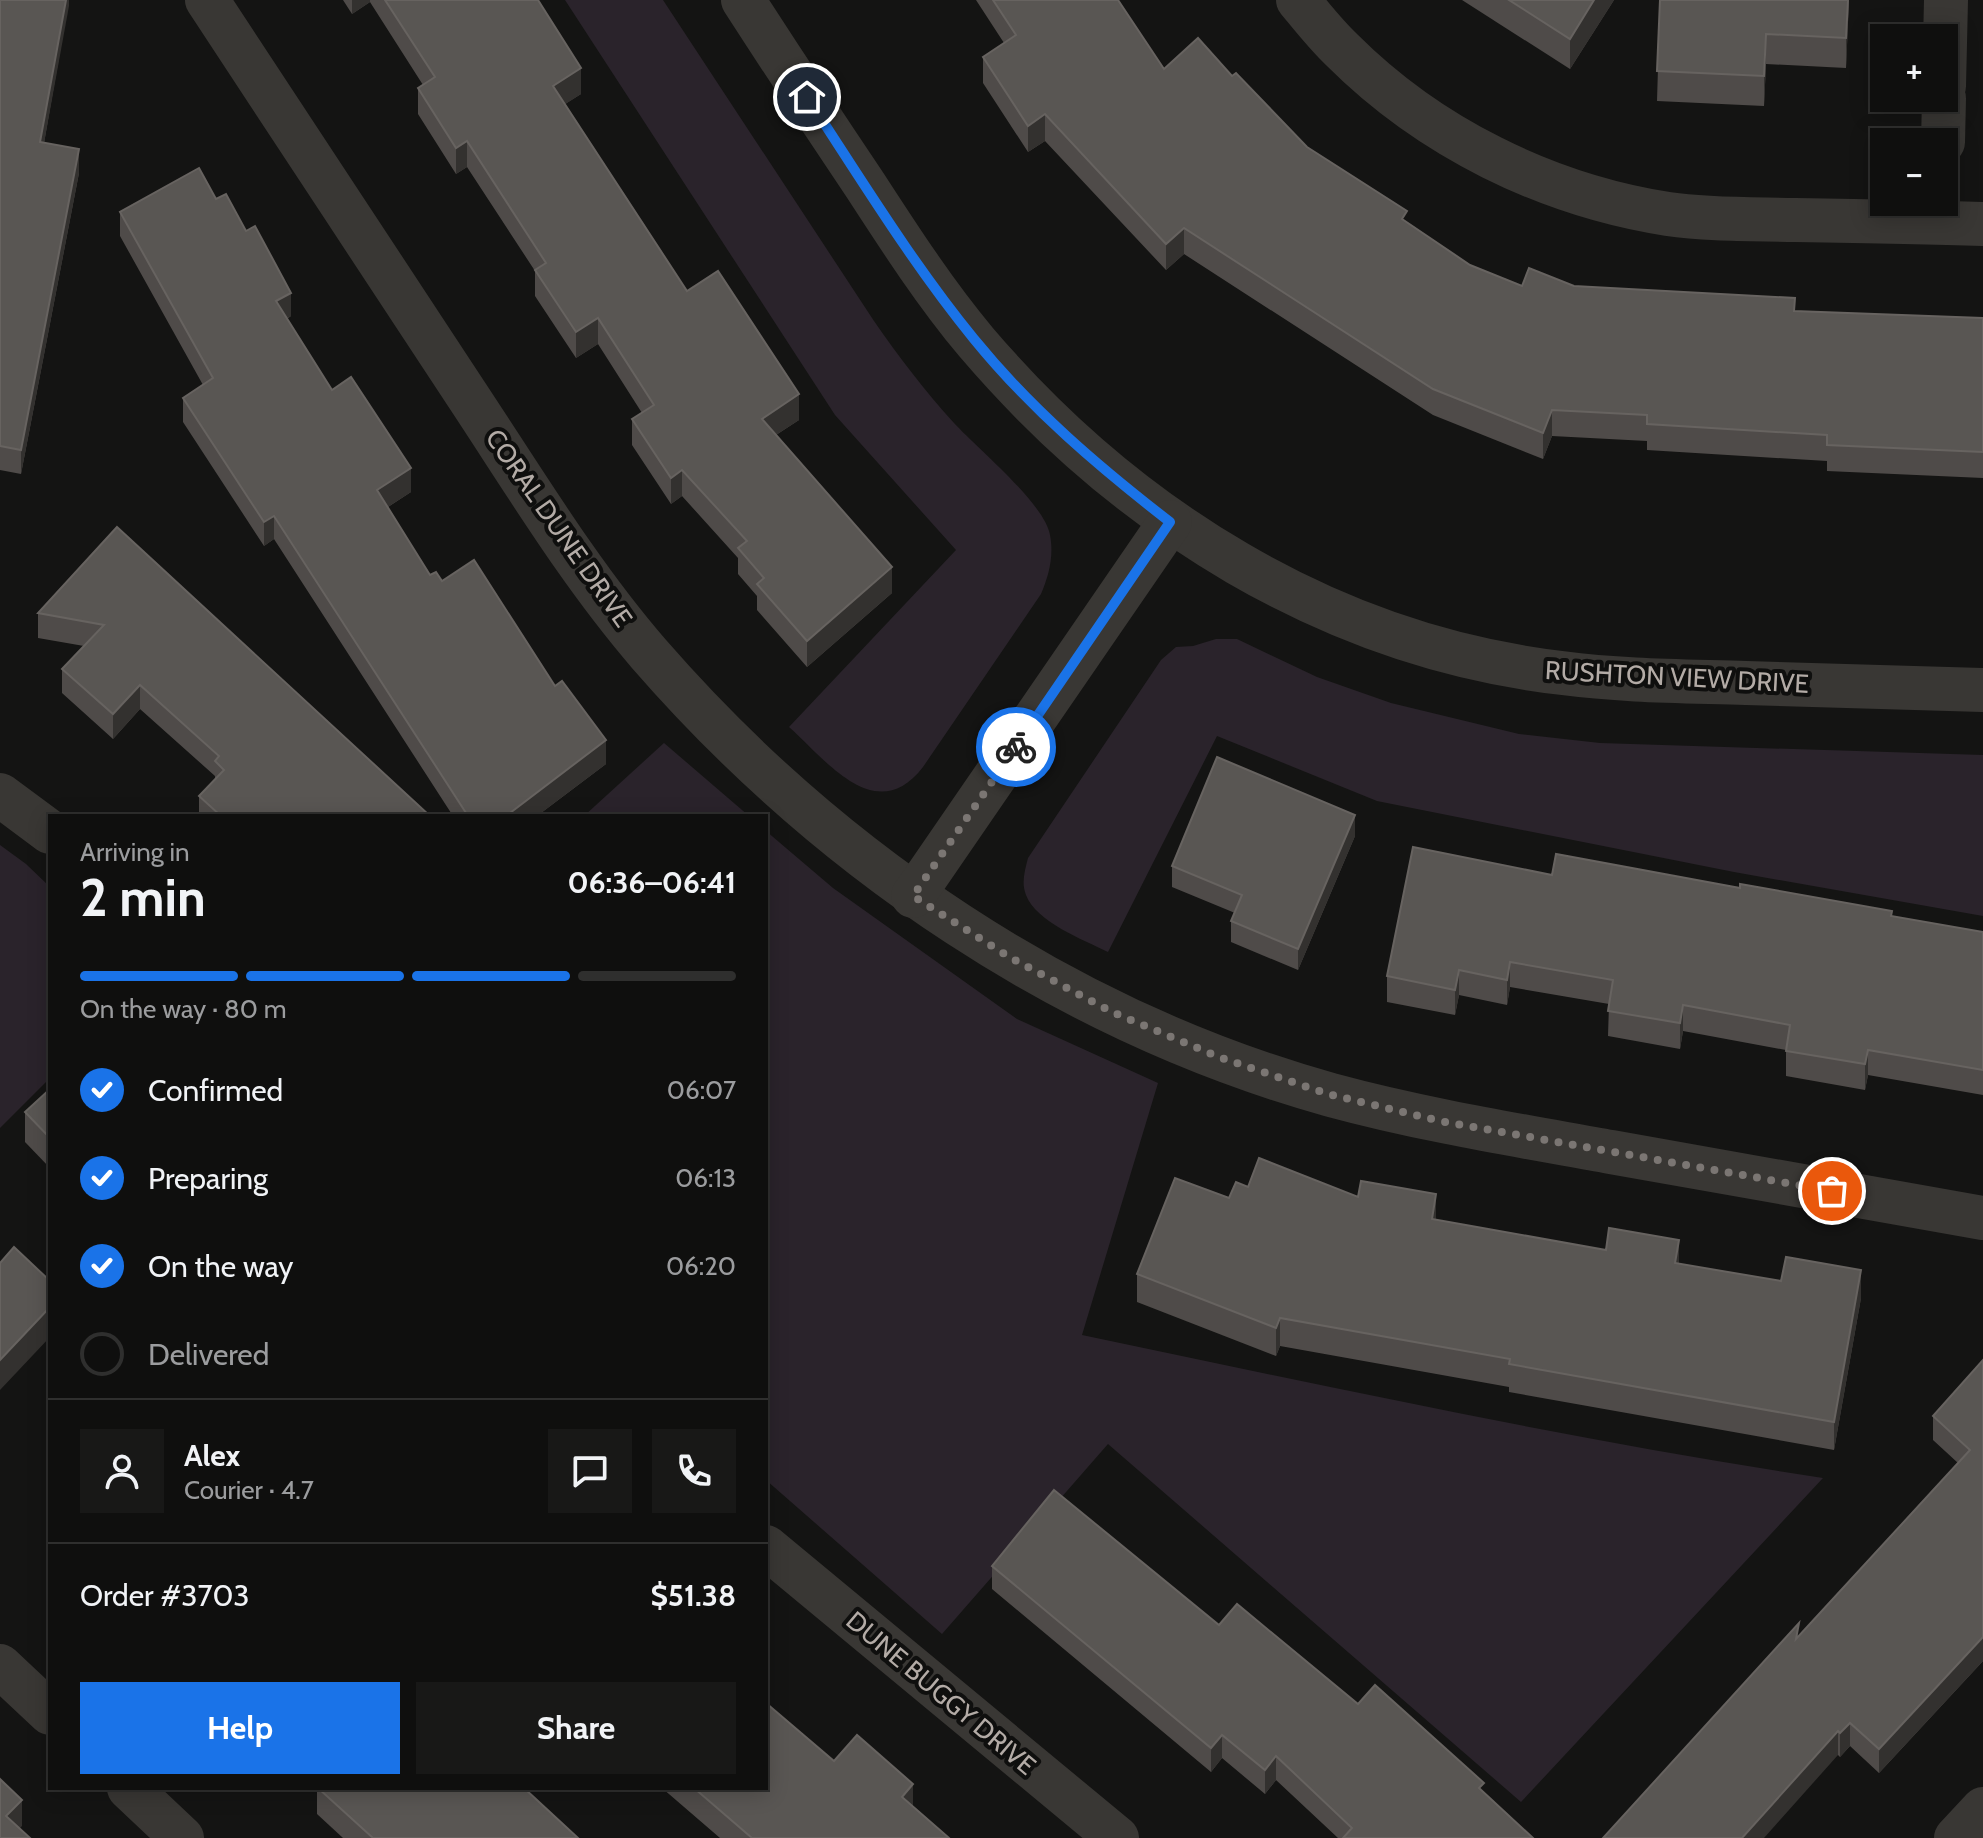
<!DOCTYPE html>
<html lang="en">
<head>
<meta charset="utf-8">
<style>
  :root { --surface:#0f0f0e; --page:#181817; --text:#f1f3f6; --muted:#9b9c9e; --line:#2f2f2e; --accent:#1a73e8 }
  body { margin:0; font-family:Cabin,sans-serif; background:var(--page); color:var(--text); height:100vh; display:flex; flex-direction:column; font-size:30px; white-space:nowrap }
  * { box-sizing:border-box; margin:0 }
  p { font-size:26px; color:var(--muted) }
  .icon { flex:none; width:44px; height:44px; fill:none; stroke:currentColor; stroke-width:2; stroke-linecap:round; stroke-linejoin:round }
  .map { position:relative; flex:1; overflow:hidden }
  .sheet { position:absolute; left:48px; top:814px; width:720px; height:976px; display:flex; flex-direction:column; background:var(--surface); border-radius:0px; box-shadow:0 4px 20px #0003,0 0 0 2px var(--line) }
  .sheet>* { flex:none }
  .buttons { position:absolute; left:1870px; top:24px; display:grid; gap:16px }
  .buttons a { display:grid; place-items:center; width:88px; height:88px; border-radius:0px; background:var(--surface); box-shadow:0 4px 20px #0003,0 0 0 2px var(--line); font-size:40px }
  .pin { position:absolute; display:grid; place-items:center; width:68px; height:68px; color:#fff; margin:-34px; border:4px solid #fff; border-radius:50%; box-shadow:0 2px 8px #0007 }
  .courier { position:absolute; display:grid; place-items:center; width:80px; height:80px; margin:-40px; border:6px solid #1a73e8; border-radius:50%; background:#fff; color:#222; box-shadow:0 2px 10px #0007 }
  .overview em { font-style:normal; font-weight:700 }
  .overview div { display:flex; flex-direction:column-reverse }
  .overview { display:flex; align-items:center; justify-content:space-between; height:136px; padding:0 32px }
  h1 { font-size:52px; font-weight:700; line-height:60px }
  .bar { display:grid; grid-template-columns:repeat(4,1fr); gap:12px 8px; align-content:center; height:96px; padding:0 32px }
  .bar i { height:10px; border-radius:6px; background:var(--line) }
  .bar .selected { background:var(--accent) }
  .bar p { grid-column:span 4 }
  .line { display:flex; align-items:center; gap:20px; padding:0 32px; border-top:2px solid var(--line) }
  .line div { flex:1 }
  .round { display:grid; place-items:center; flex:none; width:84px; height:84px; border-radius:0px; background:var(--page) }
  ol { padding:0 32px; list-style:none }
  li { display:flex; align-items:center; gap:24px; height:88px }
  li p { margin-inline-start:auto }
  li .icon { padding:8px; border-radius:50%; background:var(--accent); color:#fff; stroke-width:4 }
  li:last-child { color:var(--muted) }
  li i { width:44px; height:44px; border:4px solid var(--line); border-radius:50% }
  .primary-button { display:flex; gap:16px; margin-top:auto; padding:16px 32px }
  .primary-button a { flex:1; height:92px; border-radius:0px; background:var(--accent); color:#fff; font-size:32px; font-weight:700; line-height:92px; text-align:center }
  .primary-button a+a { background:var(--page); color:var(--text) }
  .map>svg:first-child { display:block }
  .green { fill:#2a232b }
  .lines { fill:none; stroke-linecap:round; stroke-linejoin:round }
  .minor { stroke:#393734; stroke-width:44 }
  .wall { fill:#4f4b49 }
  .shaded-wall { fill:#33312f }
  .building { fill:#595653; stroke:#676360; stroke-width:2 }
  .done { stroke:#7b7673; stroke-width:8; stroke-dasharray:0 14.4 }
  .route { stroke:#1a73e8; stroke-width:10 }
  .labels { text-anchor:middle; stroke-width:8; stroke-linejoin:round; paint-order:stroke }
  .street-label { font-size:26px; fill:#b3aba6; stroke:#0f0f0e }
</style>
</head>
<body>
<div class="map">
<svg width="1983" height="1838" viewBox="0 0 1983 1838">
  <rect width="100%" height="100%" fill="#141413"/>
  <g class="green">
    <path d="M 565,0 L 663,0 L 874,321 C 899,357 925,391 954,423 C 977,448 1045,504 1050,535 C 1054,556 1049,575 1041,594 L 923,767 C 876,828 826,760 789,727 L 956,550 L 835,415 Z"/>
    <path d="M 1216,639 L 1237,639 L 1317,677 L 1391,703 L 1519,734 L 1600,743 L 1983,755 L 1983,916 L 1734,872 L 1377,801 L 1217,736 L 1108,952 C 1084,940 1036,922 1026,895 C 1021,883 1025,870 1028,858 L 1161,660 L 1176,647 L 1193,646 Z"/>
    <path d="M 664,743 L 749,816 L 584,816 Z"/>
    <path d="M 766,831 L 833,888 L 1017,1019 L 1158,1083 L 1082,1335 C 1329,1387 1574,1440 1823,1478 L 1521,1802 L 1108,1444 L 942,1634 L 766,1480 Z"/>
    <path d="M 0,845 L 26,864 L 50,887 L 50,1078 L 0,1128 Z"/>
  </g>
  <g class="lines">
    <g class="minor">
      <path d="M 207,0 C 293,131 379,261 465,392 C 524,481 579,573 649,654 C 829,861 1066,1021 1331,1095 C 1423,1120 1517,1135 1611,1152 C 1735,1174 1859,1196 1983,1218"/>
      <path d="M 743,0 C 783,62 824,124 865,185 C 900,239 935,293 976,342 C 1126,518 1329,646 1562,673 C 1623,681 1684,681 1746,683 C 1825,686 1904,688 1983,690"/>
      <path d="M 1298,0 C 1312,17 1326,35 1342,50 C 1429,137 1546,195 1668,214 C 1709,220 1753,219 1795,220 C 1858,221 1920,222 1983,224"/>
      <path d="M 1944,86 L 1946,0"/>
      <path d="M 1943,142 L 1944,98"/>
      <path d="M 0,795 L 50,832"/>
      <path d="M 913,896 L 1170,522"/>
      <path d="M 766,1547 L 1117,1838"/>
      <path d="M 0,1666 L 50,1713"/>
      <path d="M 129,1788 L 182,1838"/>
      <path d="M 1956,1838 L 1983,1809"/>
    </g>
  </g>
  <g class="wall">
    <path d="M 0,0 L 69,0 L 44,143 L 79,173 L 21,474 L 0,470 Z"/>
    <path d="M 343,0 L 538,0 L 581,94 L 565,104 L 687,291 L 799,420 L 776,435 L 892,593 L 807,667 L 757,610 L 757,596 L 738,574 L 738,558 L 682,496 L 671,504 L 632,445 L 632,419 L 642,413 L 598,344 L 576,358 L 535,296 L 535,271 L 467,167 L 456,174 L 418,114 L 418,88 L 423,85 L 370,2 L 352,14 Z"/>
    <path d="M 976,0 L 1118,0 L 1164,69 L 1232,76 L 1307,147 L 1407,222 L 1470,265 L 1522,286 L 1574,286 L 1795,311 L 1983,318 L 1983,478 L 1827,471 L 1827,461 L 1647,450 L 1647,441 L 1552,436 L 1543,459 L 1433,415 L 1184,254 L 1166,270 L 1045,141 L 1028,152 L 983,83 L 983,57 L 1004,43 Z"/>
    <path d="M 1462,0 L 1614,0 L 1570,69 Z"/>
    <path d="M 1660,0 L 1849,0 L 1846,68 L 1766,64 L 1764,106 L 1657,101 Z"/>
    <path d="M 216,199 L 291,316 L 287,319 L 332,390 L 411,492 L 388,507 L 430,575 L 442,581 L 606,764 L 537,816 L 453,816 L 274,539 L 264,546 L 183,422 L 183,398 L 203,385 L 120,236 L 120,212 Z"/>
    <path d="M 117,527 L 430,816 L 199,816 L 199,796 L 215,780 L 215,776 L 140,709 L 113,739 L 62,693 L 62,669 L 84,646 L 38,638 L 38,613 Z"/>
    <path d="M 1355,836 L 1298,970 L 1231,942 L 1231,921 L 1235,913 L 1172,887 L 1172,866 Z"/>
    <path d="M 1552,875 L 1892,916 L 1983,932 L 1983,1095 L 1868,1075 L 1865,1090 L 1786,1076 L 1786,1050 L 1683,1031 L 1680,1049 L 1608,1036 L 1609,1004 L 1510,987 L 1507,1005 L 1459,995 L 1455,1015 L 1387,1002 L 1387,976 Z"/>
    <path d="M 50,1089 L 50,1168 L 25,1142 L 25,1112 Z"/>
    <path d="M 1248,1187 L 1358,1197 L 1436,1220 L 1861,1298 L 1834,1450 L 1509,1392 L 1509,1387 L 1280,1346 L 1276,1356 L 1137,1302 L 1137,1274 L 1229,1198 Z"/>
    <path d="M 1983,1360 L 1983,1661 L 1879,1773 L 1850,1746 L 1840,1757 L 1838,1755 L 1799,1636 L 1958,1463 L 1933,1440 L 1933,1416 Z"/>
    <path d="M 992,1566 L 1219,1625 L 1358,1704 L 1484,1792 L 1533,1838 L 1338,1838 L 1276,1780 L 1265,1794 L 1222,1758 L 1211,1772 L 992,1589 Z"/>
    <path d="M 834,1761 L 913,1806 L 949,1838 L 720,1838 L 662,1788 L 766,1788 Z"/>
    <path d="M 317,1788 L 524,1788 L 578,1838 L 343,1838 L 317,1814 Z"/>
  </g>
  <g class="shaded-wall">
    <path d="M 66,0 L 69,0 L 69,6 L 40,165 L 40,142 Z"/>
    <path d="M 352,0 L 370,0 L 370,2 L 352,14 Z"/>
    <path d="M 1594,0 L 1614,0 L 1570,69 L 1570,39 Z"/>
    <path d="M 1848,0 L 1849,0 L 1846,68 L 1846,38 Z"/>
    <path d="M 1766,34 L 1766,64 L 1764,106 L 1764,76 Z"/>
    <path d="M 581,68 L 581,94 L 553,112 L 553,86 Z"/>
    <path d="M 1045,114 L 1045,141 L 1028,152 L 1028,126 Z"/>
    <path d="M 467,141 L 467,167 L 456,174 L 456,148 Z"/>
    <path d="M 79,149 L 79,173 L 21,474 L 21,450 Z"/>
    <path d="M 1184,228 L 1184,254 L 1166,270 L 1166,244 Z"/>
    <path d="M 291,293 L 291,316 L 276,325 L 276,301 Z"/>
    <path d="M 598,318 L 598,344 L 576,358 L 576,332 Z"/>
    <path d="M 799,394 L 799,420 L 762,444 L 762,419 Z"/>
    <path d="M 1552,410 L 1552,436 L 1543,459 L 1543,433 Z"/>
    <path d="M 411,468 L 411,492 L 377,514 L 377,490 Z"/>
    <path d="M 682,470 L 682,496 L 671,504 L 671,478 Z"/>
    <path d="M 274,516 L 274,539 L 264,546 L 264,522 Z"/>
    <path d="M 892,567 L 892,593 L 807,667 L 807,641 Z"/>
    <path d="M 140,685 L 140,709 L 113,739 L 113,714 Z"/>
    <path d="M 606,740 L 606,764 L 537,816 L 506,816 Z"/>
    <path d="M 1355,815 L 1355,836 L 1298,970 L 1298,949 Z"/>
    <path d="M 1510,962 L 1510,987 L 1507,1005 L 1507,980 Z"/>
    <path d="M 1459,970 L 1459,995 L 1455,1015 L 1455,990 Z"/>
    <path d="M 1683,1005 L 1683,1031 L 1680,1049 L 1680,1023 Z"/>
    <path d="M 1868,1050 L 1868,1075 L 1865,1090 L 1865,1064 Z"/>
    <path d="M 1436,1194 L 1436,1222 L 1432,1219 Z"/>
    <path d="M 1679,1240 L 1679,1268 L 1675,1263 Z"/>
    <path d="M 1861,1270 L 1861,1298 L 1834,1450 L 1834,1422 Z"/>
    <path d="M 50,1307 L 50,1337 L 0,1390 L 0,1360 Z"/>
    <path d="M 1280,1318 L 1280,1346 L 1276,1356 L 1276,1328 Z"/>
    <path d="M 1983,1637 L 1983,1661 L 1879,1773 L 1879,1749 Z"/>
    <path d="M 769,1661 L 769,1688 L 766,1692 L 766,1664 Z"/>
    <path d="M 1850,1723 L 1850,1746 L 1840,1757 L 1840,1733 Z"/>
    <path d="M 1838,1731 L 1838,1755 L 1764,1838 L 1742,1838 Z"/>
    <path d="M 1222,1735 L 1222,1758 L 1211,1772 L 1211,1748 Z"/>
    <path d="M 1276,1756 L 1276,1780 L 1265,1794 L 1265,1770 Z"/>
    <path d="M 913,1784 L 913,1812 L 902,1797 Z"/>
    <path d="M 22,1800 L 22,1826 L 10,1838 L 6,1816 Z"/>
  </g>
  <g class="building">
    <path d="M 0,0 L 66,0 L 40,142 L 79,149 L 21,450 L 0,446 Z"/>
    <path d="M 385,0 L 538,0 L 581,68 L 553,86 L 687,291 L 718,271 L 799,394 L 762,419 L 892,567 L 807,641 L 757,584 L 764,578 L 738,548 L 747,541 L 682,470 L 671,478 L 632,419 L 654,405 L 598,318 L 576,332 L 535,270 L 546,263 L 467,141 L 456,148 L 418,88 L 435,77 Z"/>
    <path d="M 993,0 L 1118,0 L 1164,69 L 1198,38 L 1232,76 L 1236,73 L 1307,147 L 1407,211 L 1402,219 L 1470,265 L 1522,286 L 1529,268 L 1574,286 L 1795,298 L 1794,311 L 1983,318 L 1983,452 L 1827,445 L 1827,435 L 1647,424 L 1647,415 L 1552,410 L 1543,433 L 1433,389 L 1184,228 L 1166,244 L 1045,114 L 1028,126 L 983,57 L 1016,35 Z"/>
    <path d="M 1509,0 L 1594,0 L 1570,39 Z"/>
    <path d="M 1660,0 L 1848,0 L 1846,38 L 1766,34 L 1764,76 L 1657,71 Z"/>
    <path d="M 199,168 L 216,199 L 226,194 L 246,231 L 255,226 L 291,293 L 276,301 L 332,390 L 351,377 L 411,468 L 377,490 L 430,575 L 436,572 L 442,581 L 474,560 L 555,686 L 562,681 L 606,740 L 506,816 L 468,816 L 274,516 L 264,522 L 183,398 L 213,378 L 120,212 Z"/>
    <path d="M 117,527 L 430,816 L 221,816 L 199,796 L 224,770 L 215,761 L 219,756 L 140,685 L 113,714 L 62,669 L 104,625 L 38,613 Z"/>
    <path d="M 1217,757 L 1355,815 L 1298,949 L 1231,921 L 1242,895 L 1172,866 Z"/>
    <path d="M 1413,847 L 1552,875 L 1556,854 L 1740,888 L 1740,884 L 1892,911 L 1891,916 L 1983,932 L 1983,1070 L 1868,1050 L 1865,1064 L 1786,1051 L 1790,1025 L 1683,1005 L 1680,1023 L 1608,1011 L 1613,980 L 1510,962 L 1507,980 L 1459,970 L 1455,990 L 1387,976 Z"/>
    <path d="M 50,1089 L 50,1138 L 25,1112 Z"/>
    <path d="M 1259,1158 L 1358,1197 L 1361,1181 L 1436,1194 L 1432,1219 L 1477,1227 L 1606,1250 L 1609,1228 L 1679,1240 L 1675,1263 L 1781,1281 L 1786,1257 L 1861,1270 L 1834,1422 L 1509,1364 L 1510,1359 L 1280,1318 L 1276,1328 L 1137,1274 L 1175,1178 L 1229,1198 L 1236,1182 L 1248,1187 Z"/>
    <path d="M 14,1247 L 50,1281 L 50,1307 L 0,1360 L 0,1263 Z"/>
    <path d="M 1983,1360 L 1983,1637 L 1879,1749 L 1850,1723 L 1840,1733 L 1838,1731 L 1742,1838 L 1603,1838 L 1799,1623 L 1796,1639 L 1970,1450 L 1933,1416 Z"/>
    <path d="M 1054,1490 L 1219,1625 L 1237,1604 L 1358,1704 L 1375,1685 L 1484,1783 L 1479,1788 L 1533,1838 L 1343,1838 L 1352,1828 L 1276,1756 L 1265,1770 L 1222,1735 L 1211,1748 L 992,1566 Z"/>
    <path d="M 766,1703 L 834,1761 L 857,1735 L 913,1784 L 902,1797 L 949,1838 L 752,1838 L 694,1788 L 766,1788 Z"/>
    <path d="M 0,1779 L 22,1800 L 6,1816 L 30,1838 L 0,1838 Z"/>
    <path d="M 318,1788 L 524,1788 L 578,1838 L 373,1838 Z"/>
  </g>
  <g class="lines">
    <path class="done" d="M 1016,747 L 913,896 L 1011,958 L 1112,1012 L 1219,1057 L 1328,1094 L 1440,1121 L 1832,1191"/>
    <path class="route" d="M 807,97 C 861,179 912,263 974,339 C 1031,409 1099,467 1170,522 L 1016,747"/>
  </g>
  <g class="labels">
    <g class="street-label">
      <text transform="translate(559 528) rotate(55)" y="9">CORAL DUNE DRIVE</text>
      <text transform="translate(1677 677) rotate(3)" y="9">RUSHTON VIEW DRIVE</text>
      <text transform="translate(941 1693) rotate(40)" y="9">DUNE BUGGY DRIVE</text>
    </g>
  </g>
</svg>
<div class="buttons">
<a>+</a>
<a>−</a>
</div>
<div class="pin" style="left:1832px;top:1191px;background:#ea580c"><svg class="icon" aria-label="bag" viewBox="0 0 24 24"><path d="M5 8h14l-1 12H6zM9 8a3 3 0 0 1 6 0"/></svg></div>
<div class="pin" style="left:807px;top:97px;background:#1f2937"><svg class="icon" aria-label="home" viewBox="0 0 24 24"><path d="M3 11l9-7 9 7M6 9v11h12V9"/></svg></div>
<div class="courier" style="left:1016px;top:747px"><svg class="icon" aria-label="bike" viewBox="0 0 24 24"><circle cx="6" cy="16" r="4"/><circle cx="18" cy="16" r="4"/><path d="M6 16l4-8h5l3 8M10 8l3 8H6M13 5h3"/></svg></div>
<section class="sheet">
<div class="overview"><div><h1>2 min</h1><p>Arriving in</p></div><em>06:36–06:41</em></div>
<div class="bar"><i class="selected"></i><i class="selected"></i><i class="selected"></i><i></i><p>On the way · 80 m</p></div>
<ol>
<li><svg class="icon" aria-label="check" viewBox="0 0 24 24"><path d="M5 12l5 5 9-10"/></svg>Confirmed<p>06:07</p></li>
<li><svg class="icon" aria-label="check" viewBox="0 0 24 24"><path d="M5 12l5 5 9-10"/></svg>Preparing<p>06:13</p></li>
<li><svg class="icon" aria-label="check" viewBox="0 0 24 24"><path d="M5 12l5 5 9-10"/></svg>On the way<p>06:20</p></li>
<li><i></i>Delivered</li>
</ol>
<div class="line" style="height:144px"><a class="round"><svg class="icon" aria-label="person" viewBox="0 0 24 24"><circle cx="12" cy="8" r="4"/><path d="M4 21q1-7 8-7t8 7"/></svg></a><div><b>Alex</b><p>Courier · 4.7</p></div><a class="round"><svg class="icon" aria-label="chat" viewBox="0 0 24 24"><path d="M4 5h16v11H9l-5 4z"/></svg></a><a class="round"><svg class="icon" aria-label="phone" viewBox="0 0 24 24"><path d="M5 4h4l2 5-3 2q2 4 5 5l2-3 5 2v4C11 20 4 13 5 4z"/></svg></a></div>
<div class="line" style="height:104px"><div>Order #3703</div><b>$51.38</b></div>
<div class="primary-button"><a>Help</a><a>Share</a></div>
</section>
</div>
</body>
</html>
